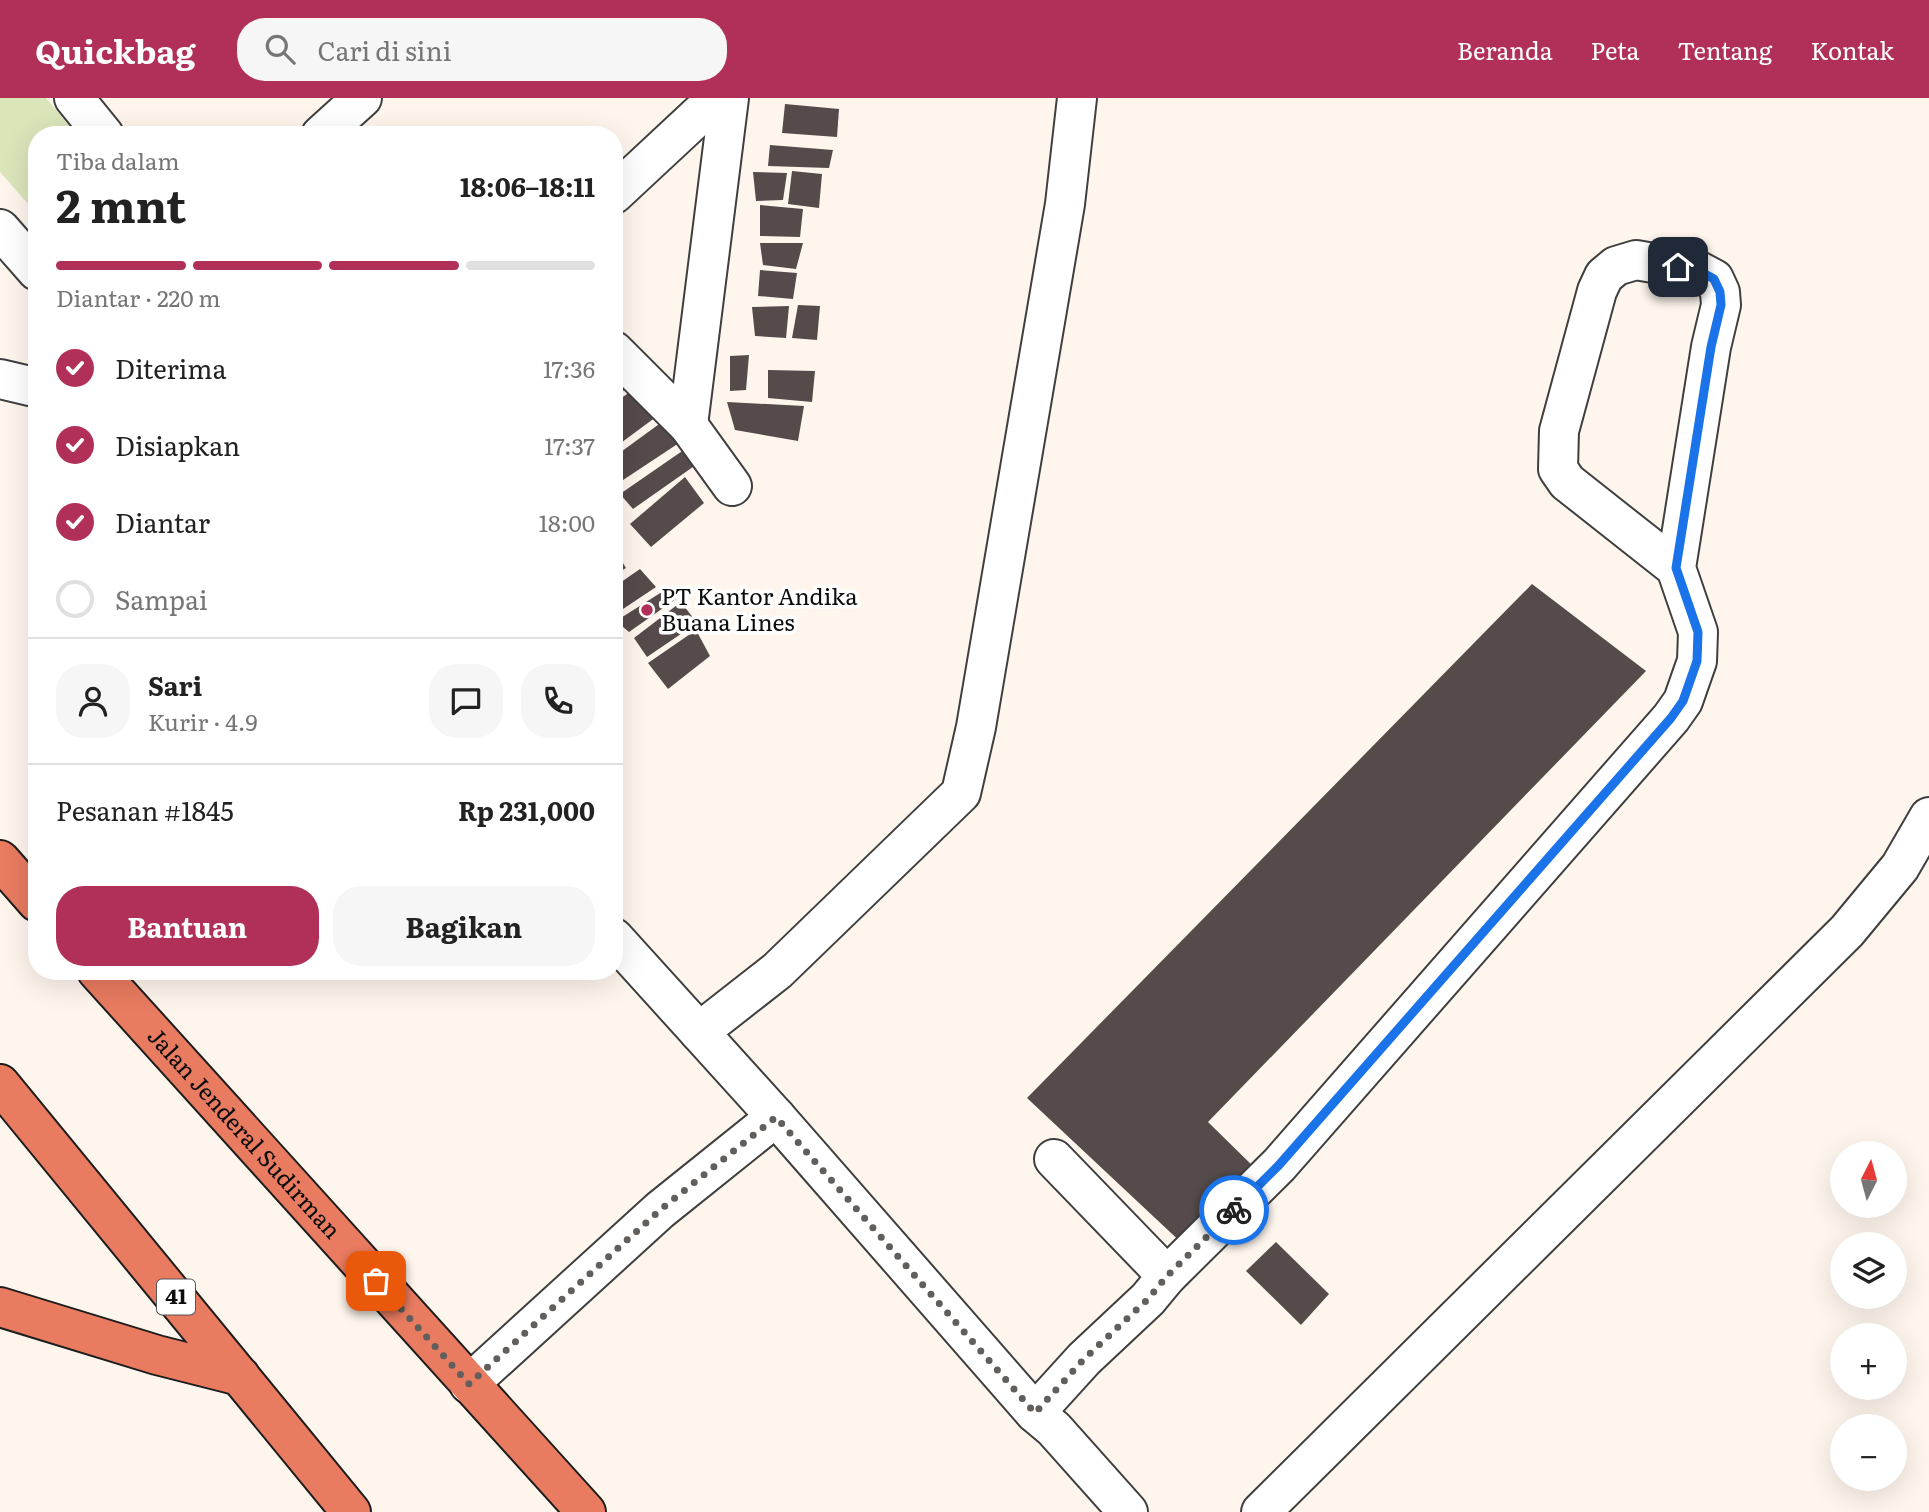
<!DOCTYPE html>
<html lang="id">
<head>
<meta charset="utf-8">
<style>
  :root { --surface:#fff; --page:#f6f6f6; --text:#222; --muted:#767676; --line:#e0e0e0; --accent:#b13058 }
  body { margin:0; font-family:Literata,serif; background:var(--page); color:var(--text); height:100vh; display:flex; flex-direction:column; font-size:26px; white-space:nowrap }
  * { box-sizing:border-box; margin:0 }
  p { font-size:23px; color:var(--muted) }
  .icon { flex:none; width:38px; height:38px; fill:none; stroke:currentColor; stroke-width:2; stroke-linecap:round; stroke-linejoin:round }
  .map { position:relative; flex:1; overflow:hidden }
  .panel { position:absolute; left:28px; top:28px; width:595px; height:854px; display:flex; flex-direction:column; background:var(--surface); border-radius:28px; box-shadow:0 7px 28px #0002 }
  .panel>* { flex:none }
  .needle { width:46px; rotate:6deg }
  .tools { position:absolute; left:1830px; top:1043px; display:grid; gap:14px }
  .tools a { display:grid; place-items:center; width:77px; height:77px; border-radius:50%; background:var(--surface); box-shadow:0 7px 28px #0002; font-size:35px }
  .pin { position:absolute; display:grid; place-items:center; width:60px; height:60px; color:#fff; margin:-30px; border-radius:14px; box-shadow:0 4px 10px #0006 }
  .courier { position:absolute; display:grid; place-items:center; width:70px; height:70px; margin:-35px; border:5px solid #1a73e8; border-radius:50%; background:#fff; color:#222; box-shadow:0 2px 9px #0007 }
  .head em { font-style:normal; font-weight:700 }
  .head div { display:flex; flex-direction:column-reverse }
  .head { display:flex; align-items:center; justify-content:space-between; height:119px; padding:0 28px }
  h1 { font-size:46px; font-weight:700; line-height:52px }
  .bar { display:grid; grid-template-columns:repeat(4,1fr); gap:10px 7px; align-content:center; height:84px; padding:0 28px }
  .bar i { height:9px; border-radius:5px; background:var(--line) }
  .bar .on { background:var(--accent) }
  .bar p { grid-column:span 4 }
  .line { display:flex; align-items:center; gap:18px; padding:0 28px; border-top:2px solid var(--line) }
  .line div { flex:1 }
  .round { display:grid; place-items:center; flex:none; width:74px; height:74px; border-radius:28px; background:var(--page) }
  ol { padding:0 28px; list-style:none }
  li { display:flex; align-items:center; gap:21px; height:77px }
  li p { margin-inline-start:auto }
  li .icon { padding:7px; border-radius:50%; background:var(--accent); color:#fff; stroke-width:4 }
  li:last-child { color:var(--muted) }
  li i { width:38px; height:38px; border:4px solid var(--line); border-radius:50% }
  .action { display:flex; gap:14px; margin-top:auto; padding:14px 28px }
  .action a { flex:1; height:80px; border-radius:28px; background:var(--accent); color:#fff; font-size:28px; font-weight:700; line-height:80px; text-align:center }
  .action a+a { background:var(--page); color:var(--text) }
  header { display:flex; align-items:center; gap:42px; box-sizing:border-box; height:98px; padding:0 35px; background:var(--accent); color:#fff }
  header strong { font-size:33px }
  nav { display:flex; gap:38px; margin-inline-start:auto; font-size:24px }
  .search { width:490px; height:63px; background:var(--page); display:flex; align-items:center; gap:18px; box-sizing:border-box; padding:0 24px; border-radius:28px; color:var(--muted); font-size:26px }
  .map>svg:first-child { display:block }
  .green { fill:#dbe5ba }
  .building { fill:#544b4a }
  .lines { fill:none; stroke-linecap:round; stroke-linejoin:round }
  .minor-casing { stroke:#3f3f3f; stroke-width:42 }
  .highway-casing { stroke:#1d1d1d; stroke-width:42 }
  .minor { stroke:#fff; stroke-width:38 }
  .highway { stroke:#e87b60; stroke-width:38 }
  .done { stroke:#615e5b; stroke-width:7; stroke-dasharray:0 12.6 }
  .route { stroke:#1a73e8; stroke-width:9 }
  .poi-dot { fill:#b13058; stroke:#fff; stroke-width:2.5 }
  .labels { text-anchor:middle; stroke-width:7; stroke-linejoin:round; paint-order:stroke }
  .shield { fill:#fff; stroke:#555; stroke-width:2 }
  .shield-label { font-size:21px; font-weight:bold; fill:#0c0c0c }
  .poi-label { font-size:23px; fill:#0c0c0c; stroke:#fff; text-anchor:start }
  .street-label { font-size:23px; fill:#0c0c0c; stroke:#fff }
</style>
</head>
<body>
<header>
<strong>Quickbag</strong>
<div class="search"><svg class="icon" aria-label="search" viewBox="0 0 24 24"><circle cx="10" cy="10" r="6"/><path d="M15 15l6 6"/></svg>Cari di sini</div>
<nav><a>Beranda</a><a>Peta</a><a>Tentang</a><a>Kontak</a></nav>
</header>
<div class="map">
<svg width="1929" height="1414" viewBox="0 0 1929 1414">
  <rect width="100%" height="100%" fill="#fef6ed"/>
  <path class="green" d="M 0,0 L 46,0 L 77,37 L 37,37 L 37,116 L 0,74 Z"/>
  <g class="building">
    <path d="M 785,6 L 839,11 L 837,39 L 782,35 Z"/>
    <path d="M 770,47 L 833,52 L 829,70 L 768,68 Z"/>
    <path d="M 792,73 L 822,76 L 819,110 L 788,106 Z"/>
    <path d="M 753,74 L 787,75 L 783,102 L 756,103 Z"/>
    <path d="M 760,107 L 803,111 L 800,139 L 760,138 Z"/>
    <path d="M 760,145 L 803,145 L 796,171 L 763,167 Z"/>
    <path d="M 760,172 L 797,175 L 793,201 L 758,198 Z"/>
    <path d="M 798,207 L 820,208 L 817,242 L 792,240 Z"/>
    <path d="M 789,208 L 786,240 L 755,238 L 752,209 Z"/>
    <path d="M 749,257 L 746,292 L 730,293 L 730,258 Z"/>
    <path d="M 614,270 L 629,289 L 614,299 Z"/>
    <path d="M 768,272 L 815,273 L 812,304 L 768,300 Z"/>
    <path d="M 633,292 L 660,316 L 614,350 L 614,305 Z"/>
    <path d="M 727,304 L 804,308 L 798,343 L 735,332 Z"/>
    <path d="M 666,321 L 682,343 L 617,386 L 614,384 L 614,359 Z"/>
    <path d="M 688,349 L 700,364 L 633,411 L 620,396 Z"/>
    <path d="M 685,379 L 704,405 L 651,449 L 630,426 Z"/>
    <path d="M 614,451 L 626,470 L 614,477 Z"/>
    <path d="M 640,471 L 656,489 L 614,517 L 614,489 Z"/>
    <path d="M 1532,486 L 1646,573 L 1208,1024 L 1259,1074 L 1186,1149 L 1027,1000 Z"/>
    <path d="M 665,492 L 676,501 L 629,534 L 616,523 Z"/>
    <path d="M 681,504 L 697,525 L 647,559 L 634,540 Z"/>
    <path d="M 696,532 L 710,558 L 668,591 L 648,565 Z"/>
    <path d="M 1276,1144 L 1329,1196 L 1301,1227 L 1246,1173 Z"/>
  </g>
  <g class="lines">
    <g class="minor-casing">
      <g id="minor">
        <path d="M 74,0 L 104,37"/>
        <path d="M 321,37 L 362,0"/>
        <path d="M 614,96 L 717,0"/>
        <path d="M 0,131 L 37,173"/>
        <path d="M 614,253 L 688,327 L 732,388"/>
        <path d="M 0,281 L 34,289 L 37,287"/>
        <path d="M 688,327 L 729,0"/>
        <path d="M 614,840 L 776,1019 L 1035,1315 L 1054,1331 L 1128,1414"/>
        <path d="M 699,934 L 777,873 L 961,695 L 976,629 L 1065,106 L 1077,0"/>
        <path d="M 1054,1061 L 1167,1178"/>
        <path d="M 469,1286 L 660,1112 L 776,1019"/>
        <path d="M 1035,1315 L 1084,1261 L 1148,1201 L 1167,1178 L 1279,1067 L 1671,620 L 1683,603 L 1697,563 L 1698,534 L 1676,470 L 1711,249 L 1721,207 L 1720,194 L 1714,181 L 1699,173 L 1636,162 L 1616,168 L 1604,178 L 1597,193 L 1559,333 L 1558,371 L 1567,384 L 1676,470"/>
        <path d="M 1261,1414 L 1847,833 L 1900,769 L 1929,719"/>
      </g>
    </g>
    <g class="highway-casing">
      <g id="highway">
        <path d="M 0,762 L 37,804"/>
        <path id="s1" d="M 97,873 L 586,1414"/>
        <path d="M 0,986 L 351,1414"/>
        <path d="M 0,1209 L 157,1257 L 240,1278"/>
      </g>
    </g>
    <use href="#minor" class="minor"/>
    <use href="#highway" class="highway"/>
  </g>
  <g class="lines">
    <path class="done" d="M 376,1183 L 469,1286 L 660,1112 L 776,1019 L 1035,1315 L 1084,1261 L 1148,1201 L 1167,1178 L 1234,1112"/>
    <path class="route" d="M 1234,1112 L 1279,1067 L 1671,620 L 1683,603 L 1697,563 L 1698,534 L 1676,470 L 1711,249 L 1721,207 L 1720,194 L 1714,181 L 1699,173 L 1678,169"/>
  </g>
  <circle class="poi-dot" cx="647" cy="512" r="7"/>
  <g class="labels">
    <rect class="shield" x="157" y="1181.5" width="38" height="35" rx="5"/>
    <g class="shield-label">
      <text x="176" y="1206">41</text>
    </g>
    <g class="poi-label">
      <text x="661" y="507">PT Kantor Andika<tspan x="661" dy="26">Buana Lines</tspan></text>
    </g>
    <g class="street-label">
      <text dy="8" stroke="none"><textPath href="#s1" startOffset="219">Jalan Jenderal Sudirman</textPath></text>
    </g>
  </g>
</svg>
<div class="tools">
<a><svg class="needle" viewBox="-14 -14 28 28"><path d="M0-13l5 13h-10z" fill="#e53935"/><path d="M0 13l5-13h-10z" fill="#767676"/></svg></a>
<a><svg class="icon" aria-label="layers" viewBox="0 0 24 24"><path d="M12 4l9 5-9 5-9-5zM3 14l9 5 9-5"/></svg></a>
<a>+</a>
<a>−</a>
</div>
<div class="pin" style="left:376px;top:1183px;background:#ea580c"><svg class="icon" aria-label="bag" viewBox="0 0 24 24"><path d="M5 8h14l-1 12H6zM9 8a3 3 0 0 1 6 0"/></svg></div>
<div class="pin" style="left:1678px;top:169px;background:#1f2937"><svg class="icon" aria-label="home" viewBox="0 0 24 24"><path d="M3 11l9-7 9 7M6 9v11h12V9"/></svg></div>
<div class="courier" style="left:1234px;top:1112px"><svg class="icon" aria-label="bike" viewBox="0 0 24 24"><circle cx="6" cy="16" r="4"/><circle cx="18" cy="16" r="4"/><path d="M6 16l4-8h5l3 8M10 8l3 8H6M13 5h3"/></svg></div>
<section class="panel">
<div class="head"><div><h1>2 mnt</h1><p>Tiba dalam</p></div><em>18:06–18:11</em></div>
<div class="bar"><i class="on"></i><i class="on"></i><i class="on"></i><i></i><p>Diantar · 220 m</p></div>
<ol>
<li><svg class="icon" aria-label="check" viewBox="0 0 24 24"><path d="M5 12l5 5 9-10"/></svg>Diterima<p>17:36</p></li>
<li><svg class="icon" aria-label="check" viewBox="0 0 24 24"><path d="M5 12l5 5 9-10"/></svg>Disiapkan<p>17:37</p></li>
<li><svg class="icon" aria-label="check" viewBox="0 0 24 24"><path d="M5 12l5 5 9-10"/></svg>Diantar<p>18:00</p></li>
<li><i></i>Sampai</li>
</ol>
<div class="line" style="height:126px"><a class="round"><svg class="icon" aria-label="person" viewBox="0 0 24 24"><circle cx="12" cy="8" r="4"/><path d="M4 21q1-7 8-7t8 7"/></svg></a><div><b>Sari</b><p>Kurir · 4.9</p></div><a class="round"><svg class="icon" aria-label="chat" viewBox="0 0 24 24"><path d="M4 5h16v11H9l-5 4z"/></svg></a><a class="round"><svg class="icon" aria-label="phone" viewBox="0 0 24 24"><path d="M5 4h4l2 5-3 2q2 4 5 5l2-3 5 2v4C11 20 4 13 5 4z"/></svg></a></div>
<div class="line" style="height:91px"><div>Pesanan #1845</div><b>Rp 231,000</b></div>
<div class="action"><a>Bantuan</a><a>Bagikan</a></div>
</section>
</div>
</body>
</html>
